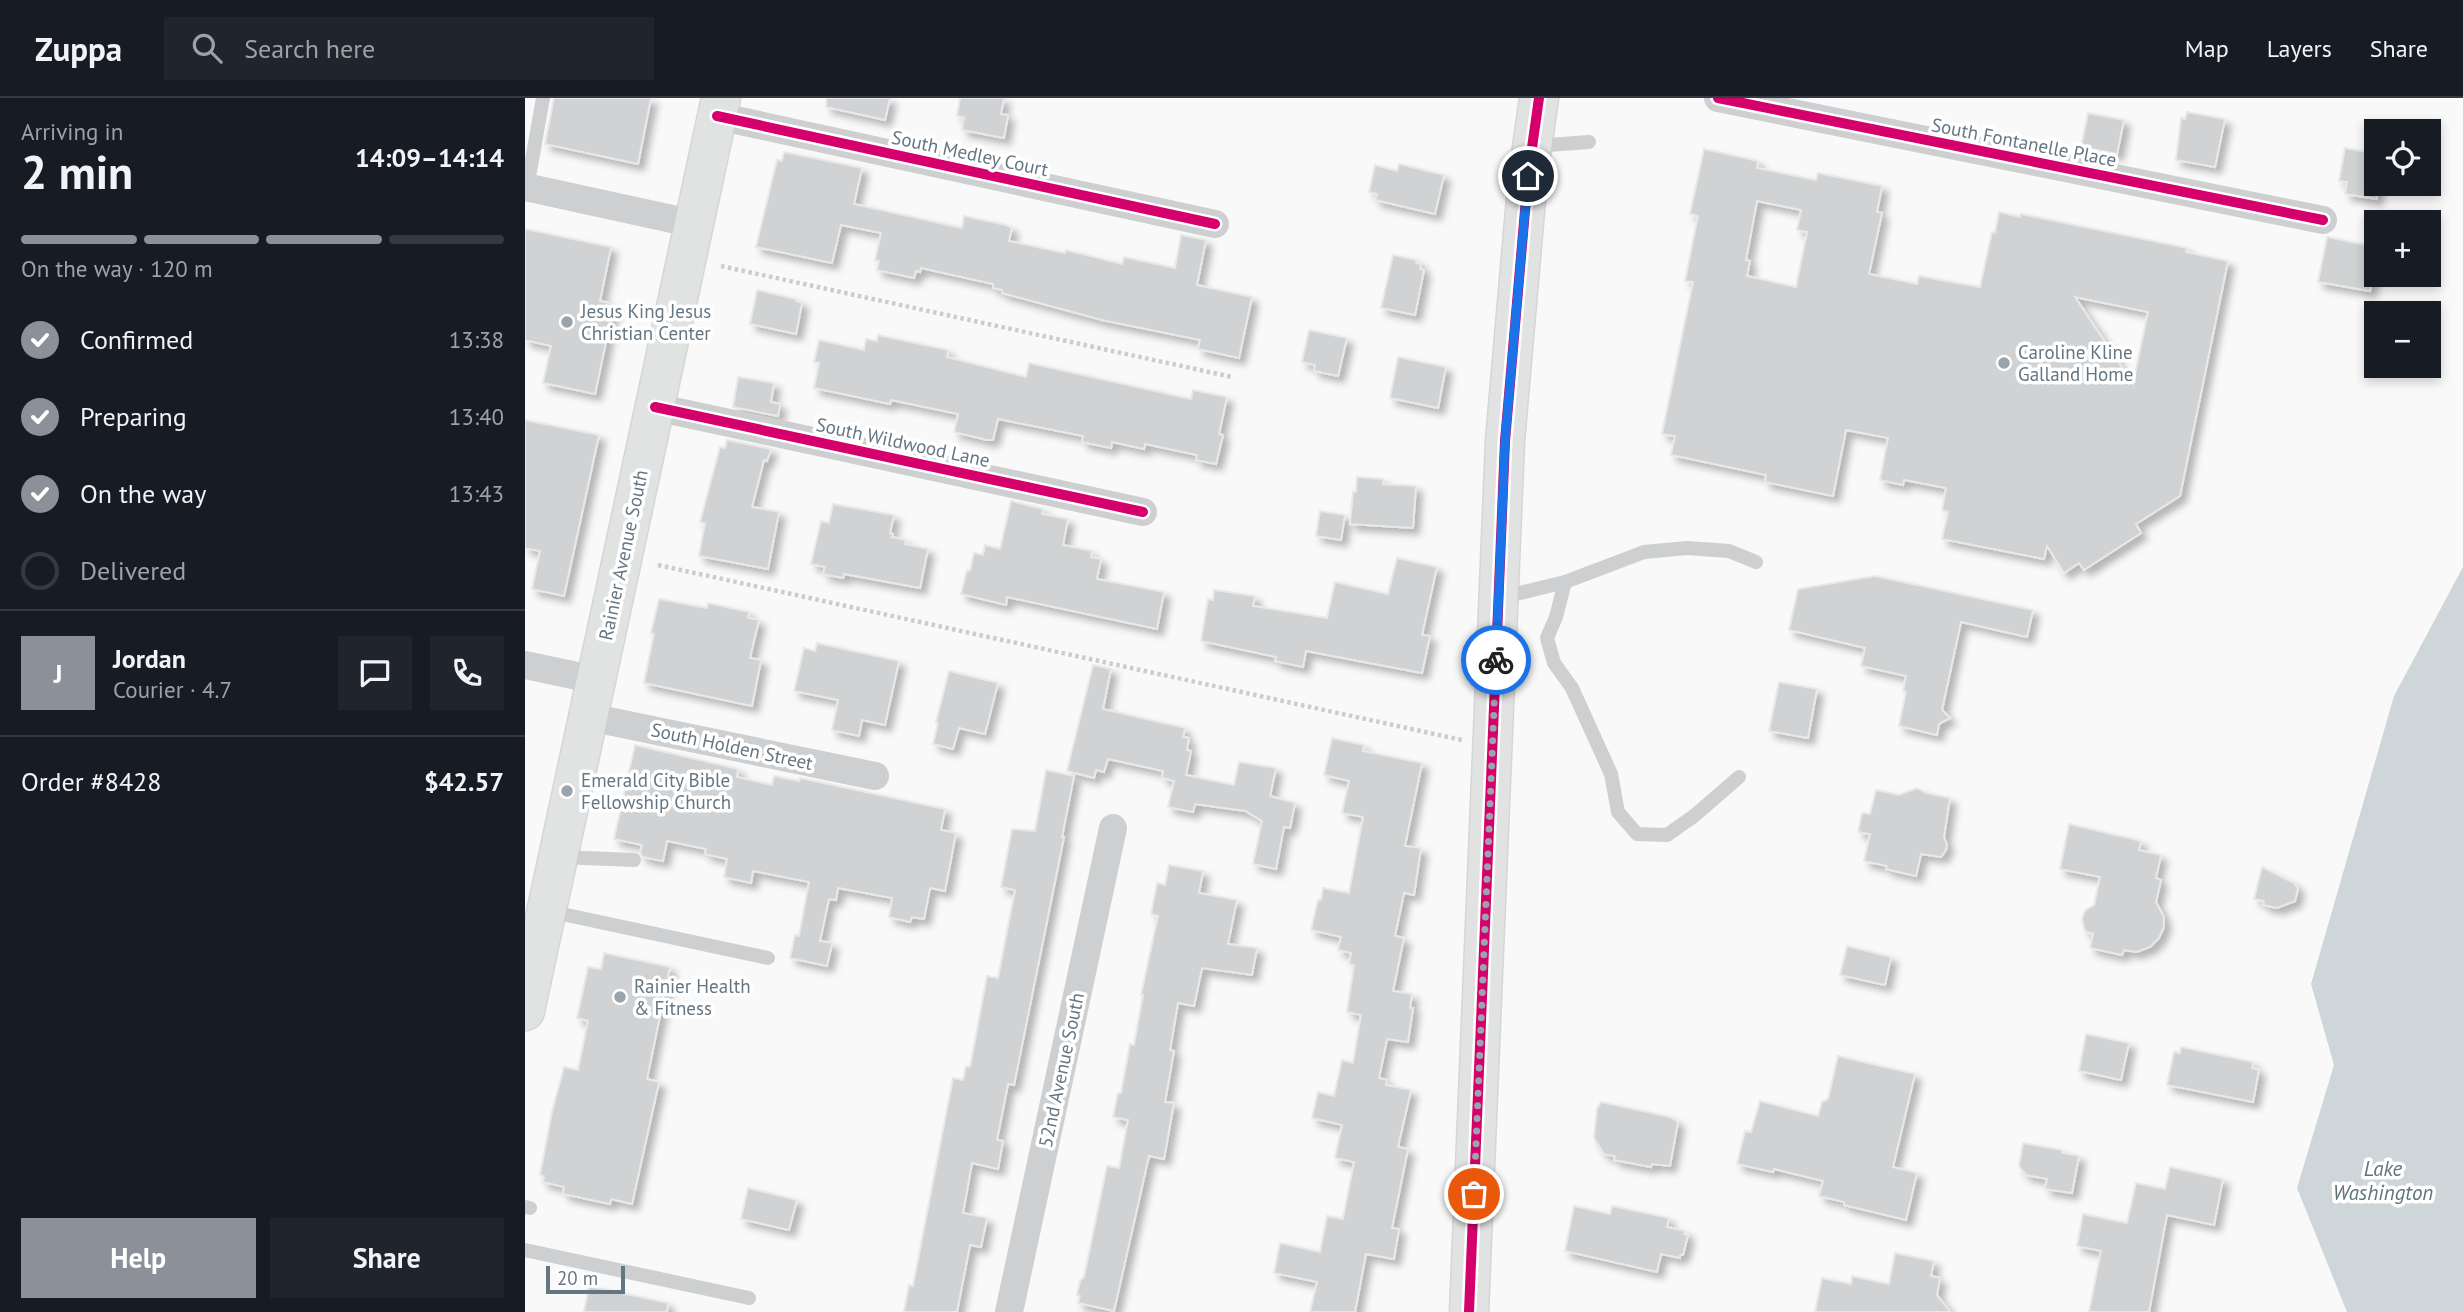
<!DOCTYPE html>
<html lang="en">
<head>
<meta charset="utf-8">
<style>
  :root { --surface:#171b24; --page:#20242c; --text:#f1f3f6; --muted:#9ea1a6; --line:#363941; --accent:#8c9099 }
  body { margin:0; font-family:"PT Sans",sans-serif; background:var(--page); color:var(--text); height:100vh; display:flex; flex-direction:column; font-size:26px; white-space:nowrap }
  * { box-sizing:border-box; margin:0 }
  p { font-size:23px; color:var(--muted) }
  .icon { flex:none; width:38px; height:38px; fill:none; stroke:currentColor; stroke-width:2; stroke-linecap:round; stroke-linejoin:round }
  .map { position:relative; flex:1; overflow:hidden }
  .details { display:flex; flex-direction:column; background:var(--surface); width:525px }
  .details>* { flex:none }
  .controls { position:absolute; left:1839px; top:21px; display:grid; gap:14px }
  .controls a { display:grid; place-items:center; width:77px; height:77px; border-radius:0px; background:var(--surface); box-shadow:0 4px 10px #0003; font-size:35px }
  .scale { position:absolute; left:21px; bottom:18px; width:79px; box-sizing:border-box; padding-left:7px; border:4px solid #657683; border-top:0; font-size:19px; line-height:24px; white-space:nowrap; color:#657683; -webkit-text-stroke:5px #fff; paint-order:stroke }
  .pin { position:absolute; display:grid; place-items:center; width:60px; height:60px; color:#fff; margin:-30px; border:4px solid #fff; border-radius:50%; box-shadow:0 2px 7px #0007 }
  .courier { position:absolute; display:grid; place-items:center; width:70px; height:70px; margin:-35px; border:5px solid #1a73e8; border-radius:50%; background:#fff; color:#222; box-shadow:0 2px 9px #0007 }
  .head em { font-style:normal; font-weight:800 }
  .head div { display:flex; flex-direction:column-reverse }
  .head { display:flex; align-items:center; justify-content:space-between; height:119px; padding:0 21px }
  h1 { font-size:46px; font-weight:800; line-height:52px }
  .bar { display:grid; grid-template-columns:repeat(4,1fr); gap:10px 7px; align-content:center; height:84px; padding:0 21px }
  .bar i { height:9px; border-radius:5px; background:var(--line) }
  .bar .on { background:var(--accent) }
  .bar p { grid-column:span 4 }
  .line { display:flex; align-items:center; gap:18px; padding:0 21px; border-top:2px solid var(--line) }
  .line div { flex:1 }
  .round { display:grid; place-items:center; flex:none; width:74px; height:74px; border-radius:0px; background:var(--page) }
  ol { padding:0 21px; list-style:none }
  li { display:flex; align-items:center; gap:21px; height:77px }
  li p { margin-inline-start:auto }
  li .icon { padding:7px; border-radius:50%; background:var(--accent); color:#fff; stroke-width:4 }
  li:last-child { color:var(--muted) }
  li i { width:38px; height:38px; border:4px solid var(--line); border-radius:50% }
  .action { display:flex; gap:14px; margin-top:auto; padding:14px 21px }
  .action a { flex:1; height:80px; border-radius:0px; background:var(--accent); color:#fff; font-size:28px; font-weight:800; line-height:80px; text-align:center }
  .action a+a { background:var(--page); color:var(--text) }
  header { display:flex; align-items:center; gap:42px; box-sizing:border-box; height:98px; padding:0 35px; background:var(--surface); border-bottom:2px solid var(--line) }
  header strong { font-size:33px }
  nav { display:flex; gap:38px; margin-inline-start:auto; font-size:24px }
  .search { width:490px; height:63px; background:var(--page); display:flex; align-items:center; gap:18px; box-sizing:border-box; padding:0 24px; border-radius:0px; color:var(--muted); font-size:26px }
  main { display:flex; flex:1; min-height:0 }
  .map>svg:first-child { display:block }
  .water { fill:#ced6d9 }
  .building { fill:#d0d2d3; stroke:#e8e8e8; stroke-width:2; fill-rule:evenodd; filter:url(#shadow) }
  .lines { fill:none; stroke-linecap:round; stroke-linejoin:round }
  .secondary-casing { stroke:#d5d6d7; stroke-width:41 }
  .primary-casing { stroke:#d5d6d7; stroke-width:41 }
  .path { stroke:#cbcccd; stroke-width:4.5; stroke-dasharray:3.5 3.5; stroke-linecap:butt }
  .lane { stroke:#cecfd0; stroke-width:14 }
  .street { stroke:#cecfd0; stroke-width:28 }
  .secondary { stroke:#e1e2e2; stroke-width:38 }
  .primary { stroke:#e1e2e2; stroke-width:38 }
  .cycleway-casing { stroke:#fff; stroke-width:15 }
  .cycleway { stroke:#d6006c; stroke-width:10 }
  .done { stroke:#99a4ac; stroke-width:7; stroke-dasharray:0 12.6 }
  .route { stroke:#1a73e8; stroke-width:9 }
  .poi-dot { fill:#99a4ac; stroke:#fff; stroke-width:2.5 }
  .labels { text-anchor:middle; stroke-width:7; stroke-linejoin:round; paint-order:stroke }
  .street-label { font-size:19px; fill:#657683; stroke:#fff }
  .poi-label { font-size:19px; fill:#657683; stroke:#fff; text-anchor:start }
  .water-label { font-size:21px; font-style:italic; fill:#60757c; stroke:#fff }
</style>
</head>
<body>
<header>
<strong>Zuppa</strong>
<div class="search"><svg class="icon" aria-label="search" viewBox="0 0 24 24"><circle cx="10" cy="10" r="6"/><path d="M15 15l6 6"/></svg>Search here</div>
<nav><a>Map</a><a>Layers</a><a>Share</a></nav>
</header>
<main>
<section class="details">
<div class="head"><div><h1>2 min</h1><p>Arriving in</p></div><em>14:09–14:14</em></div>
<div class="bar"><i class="on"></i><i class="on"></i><i class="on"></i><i></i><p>On the way · 120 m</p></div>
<ol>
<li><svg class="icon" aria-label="check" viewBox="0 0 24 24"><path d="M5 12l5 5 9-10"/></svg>Confirmed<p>13:38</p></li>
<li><svg class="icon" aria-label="check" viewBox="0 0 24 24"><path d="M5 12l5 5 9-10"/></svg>Preparing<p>13:40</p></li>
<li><svg class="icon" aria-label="check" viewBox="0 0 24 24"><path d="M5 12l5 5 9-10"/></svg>On the way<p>13:43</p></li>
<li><i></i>Delivered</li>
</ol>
<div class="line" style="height:126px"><b class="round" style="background:var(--accent);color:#fff">J</b><div><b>Jordan</b><p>Courier · 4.7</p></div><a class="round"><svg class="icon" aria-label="chat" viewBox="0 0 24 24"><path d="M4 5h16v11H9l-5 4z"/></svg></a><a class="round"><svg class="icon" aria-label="phone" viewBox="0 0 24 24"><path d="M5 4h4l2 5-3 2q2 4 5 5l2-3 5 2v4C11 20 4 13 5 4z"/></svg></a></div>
<div class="line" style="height:91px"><div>Order #8428</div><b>$42.57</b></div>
<div class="action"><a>Help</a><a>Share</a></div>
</section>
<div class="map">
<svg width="1938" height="1214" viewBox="0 0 1938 1214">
  <defs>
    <filter id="shadow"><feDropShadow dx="6" dy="6" stdDeviation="3.5" flood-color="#0004"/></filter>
  </defs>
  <rect width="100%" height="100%" fill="#f9f9f9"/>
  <path class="water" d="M 1938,469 L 1938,1214 L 1822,1214 L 1772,1090 L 1809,967 L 1786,886 L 1869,598 Z"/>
  <g class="building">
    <path d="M 29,0 L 126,0 L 113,66 L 20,46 Z"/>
    <path d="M 302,0 L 365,0 L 360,22 L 301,9 Z"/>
    <path d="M 435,0 L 479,0 L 476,16 L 483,17 L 479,40 L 437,32 L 439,19 L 432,18 Z"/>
    <path d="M 1662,14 L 1700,21 L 1690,69 L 1651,62 L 1656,20 L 1660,21 Z"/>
    <path d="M 1563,15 L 1599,22 L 1592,56 L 1556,49 Z"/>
    <path d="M 1820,50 L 1852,56 L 1852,101 L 1820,96 L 1822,84 L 1814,83 Z"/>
    <path d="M 1179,51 L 1233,63 L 1232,70 L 1291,82 L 1293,75 L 1357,88 L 1352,114 L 1357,115 L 1344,176 L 1392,186 L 1394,178 L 1455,189 L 1467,134 L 1470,135 L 1474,114 L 1495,119 L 1496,116 L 1662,150 L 1661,154 L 1703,163 L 1655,398 L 1611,426 L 1616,435 L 1559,472 L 1554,465 L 1539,475 L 1522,448 L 1519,461 L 1417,441 L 1423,414 L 1417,412 L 1421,390 L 1379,382 L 1378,387 L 1355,382 L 1363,340 L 1321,332 L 1308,398 L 1240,384 L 1241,377 L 1146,357 L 1150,338 L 1137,336 L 1168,184 L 1160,183 L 1173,118 L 1165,116 ZM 1232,103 L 1276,112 L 1272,132 L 1282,134 L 1271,189 L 1222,178 L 1225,163 L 1221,162 ZM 1550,199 L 1623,214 L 1608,286 Z"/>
    <path d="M 259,54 L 337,70 L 329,106 L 437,130 L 439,118 L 481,127 L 487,130 L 484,143 L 540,155 L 541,152 L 597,166 L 599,159 L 650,170 L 656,137 L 681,142 L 672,187 L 727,199 L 714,260 L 673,251 L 675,242 L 577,222 L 477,195 L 477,192 L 468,190 L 468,186 L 396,170 L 395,174 L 391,173 L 389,180 L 352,172 L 354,163 L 350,162 L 356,135 L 316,127 L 307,165 L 231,149 L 252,62 L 257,63 Z"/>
    <path d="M 874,66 L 919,77 L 910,116 L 850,102 L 852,96 L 844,94 L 850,67 L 872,73 Z"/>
    <path d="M 0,131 L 86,149 L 75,203 L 89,206 L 70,296 L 18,285 L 26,248 L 0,242 Z"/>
    <path d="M 1802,139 L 1852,149 L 1852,178 L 1848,178 L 1845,193 L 1793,184 Z"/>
    <path d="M 868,157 L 892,162 L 891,165 L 896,166 L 895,171 L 899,172 L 890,217 L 856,210 Z"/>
    <path d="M 232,192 L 271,201 L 271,203 L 277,205 L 271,236 L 225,226 Z"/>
    <path d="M 784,232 L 822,240 L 813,278 L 789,273 L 790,267 L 777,264 Z"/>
    <path d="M 353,237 L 423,252 L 422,259 L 501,279 L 504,265 L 666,301 L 668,292 L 702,299 L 694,336 L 698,337 L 691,366 L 671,362 L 672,357 L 620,346 L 619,351 L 587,344 L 586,350 L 557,344 L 558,338 L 473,321 L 468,342 L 462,342 L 429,334 L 433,316 L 366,302 L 365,306 L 289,290 L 294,265 L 289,264 L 294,242 L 339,252 L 341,241 L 352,243 Z"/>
    <path d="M 873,259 L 921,269 L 913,310 L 865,300 Z"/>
    <path d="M 213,279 L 249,285 L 246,304 L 255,306 L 253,318 L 208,309 Z"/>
    <path d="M 0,322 L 74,337 L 39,498 L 7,491 L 15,453 L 0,450 Z"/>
    <path d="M 202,342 L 246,351 L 242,363 L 239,362 L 227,409 L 254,414 L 243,471 L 174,458 L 180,425 L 175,424 L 195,349 L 200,350 Z"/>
    <path d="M 832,379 L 858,381 L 858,386 L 891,388 L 888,430 L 825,426 L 828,394 L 831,394 Z"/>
    <path d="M 486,403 L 518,411 L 517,416 L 543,421 L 538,447 L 567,453 L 566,459 L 576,461 L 572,481 L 639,494 L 632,531 L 482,499 L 481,507 L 436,496 L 442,472 L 445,473 L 449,455 L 458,457 L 460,447 L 475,451 Z"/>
    <path d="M 308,406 L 369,417 L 365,435 L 368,436 L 367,439 L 381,442 L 380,446 L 403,451 L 395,490 L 319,476 L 318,480 L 298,476 L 300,469 L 286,466 L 296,423 L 304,425 Z"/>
    <path d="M 795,413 L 820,417 L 816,442 L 791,438 Z"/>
    <path d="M 872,460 L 912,469 L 897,537 L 905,538 L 897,575 L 781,553 L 778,569 L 750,563 L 751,559 L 676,543 L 683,501 L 688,502 L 689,492 L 730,498 L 728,508 L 802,520 L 810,484 L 863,496 Z"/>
    <path d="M 1350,478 L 1508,512 L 1502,539 L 1436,524 L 1417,612 L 1425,620 L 1414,626 L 1412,637 L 1374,628 L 1381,594 L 1378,593 L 1381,578 L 1336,568 L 1340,550 L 1264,532 L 1273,491 Z"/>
    <path d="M 134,501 L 182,510 L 183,505 L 224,514 L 223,520 L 234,522 L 225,560 L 236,562 L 227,608 L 119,585 L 129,536 L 126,535 Z"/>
    <path d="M 292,545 L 374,563 L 360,627 L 337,622 L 334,638 L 307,632 L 313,602 L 269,593 L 279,550 L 290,553 Z"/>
    <path d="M 568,567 L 586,571 L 578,611 L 660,630 L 658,639 L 664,640 L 662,652 L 666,653 L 661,677 L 709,687 L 714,664 L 751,670 L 745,698 L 770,705 L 765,730 L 759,729 L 751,771 L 728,766 L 737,723 L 720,713 L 670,706 L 668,714 L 643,709 L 649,683 L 637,680 L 638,673 L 583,661 L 579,674 L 571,672 L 569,680 L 542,673 Z"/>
    <path d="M 424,573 L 473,585 L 460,636 L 434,630 L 428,651 L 408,646 L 413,625 L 411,624 Z"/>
    <path d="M 1254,584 L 1292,591 L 1283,640 L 1244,633 Z"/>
    <path d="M 807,640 L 839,647 L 838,653 L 897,665 L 880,748 L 896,750 L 889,797 L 879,795 L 870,838 L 879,840 L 868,893 L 887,896 L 885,910 L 888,910 L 883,944 L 862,941 L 854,980 L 862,982 L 861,987 L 886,992 L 873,1049 L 883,1051 L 867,1130 L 874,1131 L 869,1161 L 841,1156 L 830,1214 L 785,1214 L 792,1184 L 749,1175 L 755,1145 L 795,1154 L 802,1118 L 818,1121 L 829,1064 L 810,1060 L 817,1027 L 787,1020 L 793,994 L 809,998 L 817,962 L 828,965 L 836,917 L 822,914 L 829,867 L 824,866 L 826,855 L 813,852 L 816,839 L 786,832 L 793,802 L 796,802 L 798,790 L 824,795 L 838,719 L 817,715 L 824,683 L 799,677 Z"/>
    <path d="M 110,647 L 213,671 L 212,679 L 247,687 L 249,678 L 274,683 L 275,680 L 420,711 L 416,732 L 431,735 L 420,793 L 405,790 L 399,821 L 387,819 L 385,824 L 364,819 L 367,800 L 313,790 L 311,802 L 304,801 L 295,843 L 307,845 L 302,868 L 265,860 L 270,837 L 274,838 L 284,784 L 228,773 L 226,785 L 199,779 L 202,761 L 180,756 L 181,751 L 142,743 L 138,763 L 118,759 L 115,755 L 117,747 L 89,741 Z"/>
    <path d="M 521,672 L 549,678 L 537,739 L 539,739 L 489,987 L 483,986 L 472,1042 L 478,1043 L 473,1071 L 447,1065 L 438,1115 L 462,1120 L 456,1149 L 445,1147 L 432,1214 L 379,1214 L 384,1187 L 388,1188 L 428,980 L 438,982 L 441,968 L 445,969 L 462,878 L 473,880 L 490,792 L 476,789 L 487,731 L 510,733 Z"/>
    <path d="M 1392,690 L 1401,695 L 1425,700 L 1419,739 L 1422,747 L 1421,752 L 1416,759 L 1396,756 L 1391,778 L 1361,771 L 1362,768 L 1339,763 L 1345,736 L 1333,734 L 1337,715 L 1345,716 L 1351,692 L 1374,697 Z"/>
    <path d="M 1544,726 L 1616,743 L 1614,752 L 1636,757 L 1631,780 L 1636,782 L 1631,804 L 1639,819 L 1639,829 L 1634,840 L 1625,849 L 1612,854 L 1599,852 L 1597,857 L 1565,850 L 1568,836 L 1560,833 L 1557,821 L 1560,813 L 1569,807 L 1575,779 L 1535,771 Z"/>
    <path d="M 644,767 L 678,773 L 674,795 L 712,802 L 703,846 L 732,850 L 727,877 L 677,870 L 669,908 L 653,905 L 645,952 L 649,953 L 640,1004 L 649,1005 L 639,1061 L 624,1058 L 589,1213 L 553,1205 L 555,1198 L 552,1197 L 555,1183 L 559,1179 L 582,1068 L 594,1070 L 603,1022 L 588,1019 L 593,995 L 596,995 L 605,946 L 609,947 L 618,897 L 616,897 L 633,818 L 626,816 L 632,785 L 640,787 Z"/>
    <path d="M 1737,769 L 1769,785 L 1773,791 L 1770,803 L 1752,810 L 1738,807 L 1739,803 L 1729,801 Z"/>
    <path d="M 1322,848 L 1366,859 L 1360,887 L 1315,877 Z"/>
    <path d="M 79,855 L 145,869 L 122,981 L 134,984 L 107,1106 L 86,1101 L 85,1106 L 38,1096 L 39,1089 L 18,1084 L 19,1078 L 15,1077 L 27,1014 L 39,969 L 53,972 L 63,923 L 52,920 L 63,869 L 76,871 Z"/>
    <path d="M 1561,936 L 1604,945 L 1596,982 L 1554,973 Z"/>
    <path d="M 1656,949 L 1728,964 L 1727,970 L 1734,972 L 1728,1004 L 1642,987 L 1649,954 L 1655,955 Z"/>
    <path d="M 1313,958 L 1390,976 L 1368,1069 L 1392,1075 L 1381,1122 L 1319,1107 L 1319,1104 L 1294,1098 L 1298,1083 L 1249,1071 L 1248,1074 L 1212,1066 L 1220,1033 L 1226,1034 L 1235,1003 L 1293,1018 L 1297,1004 L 1303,1001 Z"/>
    <path d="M 1076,1004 L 1145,1019 L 1153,1024 L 1145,1068 L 1127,1066 L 1126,1069 L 1089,1062 L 1090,1058 L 1079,1056 L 1069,1040 L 1072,1011 Z"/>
    <path d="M 1498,1045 L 1537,1052 L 1537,1055 L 1554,1058 L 1547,1095 L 1520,1091 L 1522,1081 L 1501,1077 L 1494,1068 Z"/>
    <path d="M 1645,1069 L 1698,1081 L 1689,1127 L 1642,1117 L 1624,1214 L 1564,1214 L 1576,1153 L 1552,1148 L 1558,1116 L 1602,1125 L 1611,1085 L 1640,1091 Z"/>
    <path d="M 223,1090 L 272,1102 L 264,1132 L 216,1121 Z"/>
    <path d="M 1049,1108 L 1085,1116 L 1087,1108 L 1144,1120 L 1142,1129 L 1160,1133 L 1159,1136 L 1163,1137 L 1158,1157 L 1155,1157 L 1155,1160 L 1136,1156 L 1132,1174 L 1040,1153 Z"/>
    <path d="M 1370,1155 L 1409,1163 L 1406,1178 L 1415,1180 L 1412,1197 L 1425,1214 L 1290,1214 L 1297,1180 L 1326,1186 L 1327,1178 L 1364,1186 Z"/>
    <path d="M 64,1188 L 143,1205 L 142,1214 L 59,1214 Z"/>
  </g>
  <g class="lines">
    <g class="secondary-casing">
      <path id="secondary" d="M 944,1214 L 980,343 L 1003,78 L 1014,0"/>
    </g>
    <g class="primary-casing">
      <path id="primary" d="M 0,913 L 196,0"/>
    </g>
    <g class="path">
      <path d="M 196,168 L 707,279"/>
      <path d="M 133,467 L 937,642"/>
    </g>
    <g class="lane">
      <path d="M 1009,48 L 1064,44"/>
      <path d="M 2,90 L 18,0"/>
      <path d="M 1040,484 L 1031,519 L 1022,540 L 1029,565 L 1047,590 L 1086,676 L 1093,714 L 1112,736 L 1142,737 L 1169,718 L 1214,679"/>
      <path d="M 974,500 L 1040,484 L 1119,454 L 1162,450 L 1204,453 L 1231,464"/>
      <path d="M 35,759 L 109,762"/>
      <path d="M 23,813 L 243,860"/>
      <path d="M 0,1109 L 5,1110"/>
      <path d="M 0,1152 L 224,1200"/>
    </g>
    <g class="street">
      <path d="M 1193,0 L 1798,122"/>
      <path d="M 192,18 L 690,126"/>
      <path d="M 0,89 L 170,126"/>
      <path d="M 130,309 L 618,414"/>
      <path d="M 0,567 L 71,582"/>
      <path d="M 64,619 L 350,678"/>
      <path d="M 484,1214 L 588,730"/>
    </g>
    <use href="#secondary" class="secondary"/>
    <use href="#primary" class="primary"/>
    <g class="cycleway-casing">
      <g id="cycleway">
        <path d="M 1193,0 L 1798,122"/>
        <path d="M 192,18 L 690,126"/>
        <path d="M 130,309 L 618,414"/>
        <path d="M 944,1214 L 980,343 L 1003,78 L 1014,0"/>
      </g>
    </g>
    <use href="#cycleway" class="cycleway"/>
  </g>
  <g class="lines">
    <path class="done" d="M 949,1096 L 971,562"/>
    <path class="route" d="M 971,562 L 980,343 L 1003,78"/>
  </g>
  <g class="poi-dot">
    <circle cx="42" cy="224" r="7"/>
    <circle cx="1479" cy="265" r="7"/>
    <circle cx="42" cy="693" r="7"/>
    <circle cx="95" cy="899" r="7"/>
  </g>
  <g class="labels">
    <g class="street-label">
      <text transform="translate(1499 44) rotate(11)" y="7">South Fontanelle Place</text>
      <text transform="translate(445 55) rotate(12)" y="7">South Medley Court</text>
      <text transform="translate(378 344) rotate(12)" y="7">South Wildwood Lane</text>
      <text transform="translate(98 457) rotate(-78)" y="7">Rainier Avenue South</text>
      <text transform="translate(207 648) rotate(12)" y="7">South Holden Street</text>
      <text transform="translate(536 972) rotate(-78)" y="7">52nd Avenue South</text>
    </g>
    <g class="poi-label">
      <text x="56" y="220">Jesus King Jesus<tspan x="56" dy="22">Christian Center</tspan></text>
      <text x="1493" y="261">Caroline Kline<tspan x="1493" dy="22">Galland Home</tspan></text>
      <text x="56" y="689">Emerald City Bible<tspan x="56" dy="22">Fellowship Church</tspan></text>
      <text x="109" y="895">Rainier Health<tspan x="109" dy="22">&amp; Fitness</tspan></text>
    </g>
    <g class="water-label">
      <text x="1858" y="1078">Lake<tspan x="1858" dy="24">Washington</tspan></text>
    </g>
  </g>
</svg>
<div class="controls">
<a><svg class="icon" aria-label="locate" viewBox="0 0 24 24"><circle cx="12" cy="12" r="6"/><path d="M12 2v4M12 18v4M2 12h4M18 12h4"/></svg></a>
<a>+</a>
<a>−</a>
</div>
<div class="scale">20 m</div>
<div class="pin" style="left:949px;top:1096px;background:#ea580c"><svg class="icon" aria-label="bag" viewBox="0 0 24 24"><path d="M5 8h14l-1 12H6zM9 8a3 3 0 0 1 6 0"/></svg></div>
<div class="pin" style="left:1003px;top:78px;background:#1f2937"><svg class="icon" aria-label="home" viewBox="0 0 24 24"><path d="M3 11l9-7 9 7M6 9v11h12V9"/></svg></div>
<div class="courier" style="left:971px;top:562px"><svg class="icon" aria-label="bike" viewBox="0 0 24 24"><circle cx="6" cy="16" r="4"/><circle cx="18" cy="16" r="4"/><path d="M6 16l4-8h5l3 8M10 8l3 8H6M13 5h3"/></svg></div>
</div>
</main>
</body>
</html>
